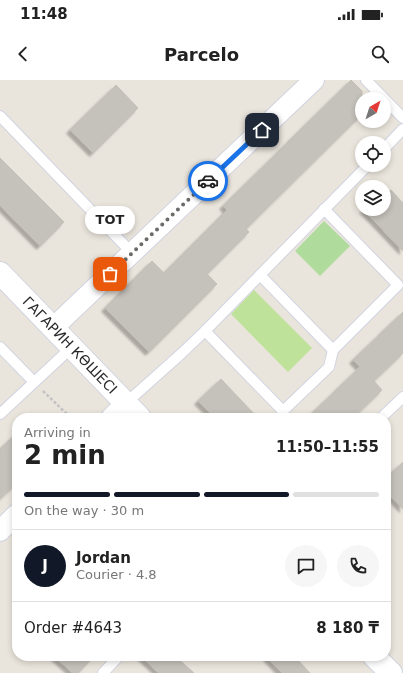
<!DOCTYPE html>
<html lang="en">
<head>
<meta charset="utf-8">
<style>
  :root { --surface:#fff; --page:#f6f6f6; --text:#222; --muted:#767676; --line:#e0e0e0; --accent:#111827 }
  body { margin:0; font-family:"DejaVu Sans",sans-serif; background:var(--page); color:var(--text); height:100vh; display:flex; flex-direction:column; font-size:15px; white-space:nowrap }
  * { box-sizing:border-box; margin:0 }
  p { font-size:13px; color:var(--muted) }
  .icon { flex:none; width:22px; height:22px; fill:none; stroke:currentColor; stroke-width:2; stroke-linecap:round; stroke-linejoin:round }
  .map { position:relative; flex:1; overflow:hidden }
  .panel { position:absolute; left:12px; top:333px; width:379px; height:248px; display:flex; flex-direction:column; background:var(--surface); border-radius:16px; box-shadow:0 2px 6px #0003 }
  .panel>* { flex:none }
  .needle { width:26px; rotate:39deg }
  .controls { position:absolute; left:355px; top:12px; display:grid; gap:8px }
  .controls a { display:grid; place-items:center; width:36px; height:36px; border-radius:50%; background:var(--surface); box-shadow:0 2px 6px #0003; font-size:20px }
  .pin { position:absolute; display:grid; place-items:center; width:34px; height:34px; color:#fff; margin:-17px; border-radius:8px; box-shadow:0 2px 6px #0006 }
  .courier { position:absolute; display:grid; place-items:center; width:40px; height:40px; margin:-20px; border:3px solid #1a73e8; border-radius:50%; background:#fff; color:#222; box-shadow:0 1px 5px #0007 }
  .bubble { position:absolute; height:28px; border-radius:14px; background:var(--surface); box-shadow:0 2px 6px #0003; font-size:13px; font-weight:800; line-height:28px; text-align:center }
  .overview em { font-style:normal; font-weight:800 }
  .overview div { display:flex; flex-direction:column-reverse }
  .overview { display:flex; align-items:center; justify-content:space-between; height:68px; padding:0 12px }
  h1 { font-size:26px; font-weight:800; line-height:30px }
  .bar { display:grid; grid-template-columns:repeat(4,1fr); gap:6px 4px; align-content:center; height:48px; padding:0 12px }
  .bar i { height:5px; border-radius:3px; background:var(--line) }
  .bar .on { background:var(--accent) }
  .bar p { grid-column:span 4 }
  .line { display:flex; align-items:center; gap:10px; padding:0 12px; border-top:1px solid var(--line) }
  .line div { flex:1 }
  .round { display:grid; place-items:center; flex:none; width:42px; height:42px; border-radius:21px; background:var(--page) }
  .status { display:flex; justify-content:space-between; align-items:center; height:28px; padding:0 20px; background:var(--surface); direction:ltr }
  .status svg { height:11px; fill:currentColor }
  header { display:flex; justify-content:space-between; align-items:center; height:52px; padding:0 12px; background:var(--surface); font-size:18px; font-weight:800 }
  .map>svg:first-child { display:block }
  .green { fill:#afdb9d }
  .pitch { fill:#bfe29a }
  .building { fill:#c5c1bb; stroke:#c5c0b6; filter:url(#shadow) }
  .lines { fill:none; stroke-linecap:round; stroke-linejoin:round }
  .lane-casing { stroke:#d1d3e0; stroke-width:12 }
  .street-casing { stroke:#d1d3e0; stroke-width:22 }
  .secondary-casing { stroke:#d1d3e0; stroke-width:24 }
  .path { stroke:#c3c3c3; stroke-width:2.5; stroke-dasharray:3 2; stroke-linecap:butt }
  .lane { stroke:#fff; stroke-width:10 }
  .street { stroke:#fff; stroke-width:20 }
  .secondary { stroke:#fff; stroke-width:22 }
  .done { stroke:#6d6b68; stroke-width:4; stroke-dasharray:0 7.2 }
  .route { stroke:#1a73e8; stroke-width:5 }
  .labels { text-anchor:middle; stroke-width:3; stroke-linejoin:round; paint-order:stroke }
  .street-label { font-size:14px; fill:#292929; stroke:#fff }
</style>
</head>
<body>
<div class="status"><b>11:48</b><svg viewBox="0 0 49 12"><path d="M0 12V9h3v3zM5 12V6h3v6zM10 12V3h3v9zM15 12V0h3v12zM26 1h20v11H26zM47 4h2v5h-2z"/></svg></div>
<header><svg class="icon" aria-label="back" viewBox="0 0 24 24"><path d="M15 5l-7 7 7 7"/></svg>Parcelo<svg class="icon" aria-label="search" viewBox="0 0 24 24"><circle cx="10" cy="10" r="6"/><path d="M15 15l6 6"/></svg></header>
<div class="map">
<svg width="403" height="593" viewBox="0 0 403 593">
  <defs>
    <filter id="shadow"><feDropShadow dx="-3.5" dy="3.5" stdDeviation="1" flood-color="#0004"/></filter>
  </defs>
  <rect width="100%" height="100%" fill="#eae5dc"/>
  <path class="green" d="M 324,141 L 350,166 L 320,196 L 295,171 Z"/>
  <path class="pitch" d="M 254,210 L 312,268 L 288,292 L 231,234 Z"/>
  <g class="building">
    <path d="M 351,0 L 362,11 L 362,34 L 246,149 L 249,152 L 207,194 L 217,204 L 149,272 L 105,228 L 152,181 L 164,193 L 227,130 L 223,126 Z"/>
    <path d="M 116,5 L 138,28 L 93,73 L 70,50 Z"/>
    <path d="M 0,78 L 64,142 L 40,166 L 0,125 Z"/>
    <path d="M 391,110 L 403,123 L 403,171 L 363,129 L 384,129 L 384,117 Z"/>
    <path d="M 403,232 L 403,273 L 374,301 L 382,310 L 353,338 L 307,338 L 360,287 L 353,280 Z"/>
    <path d="M 221,299 L 258,338 L 215,338 L 198,321 Z"/>
    <path d="M 17,353 L 17,403 L 0,419 L 0,369 Z"/>
    <path d="M 403,382 L 403,429 L 386,411 L 386,398 Z"/>
    <path d="M 54,576 L 94,576 L 78,593 L 73,593 Z"/>
    <path d="M 141,576 L 175,576 L 194,593 L 159,593 Z"/>
    <path d="M 266,576 L 294,576 L 310,593 L 282,593 Z"/>
  </g>
  <g class="lines">
    <g class="lane-casing">
      <g id="lane">
        <path d="M 366,0 L 403,38"/>
        <path d="M 0,36 L 132,173"/>
        <path d="M 384,69 L 403,49"/>
        <path d="M 260,195 L 333,270"/>
        <path d="M 205,251 L 283,331 L 329,287 L 333,270 L 398,205 L 324,129"/>
        <path d="M 0,267 L 34,302"/>
        <path d="M 126,323 L 182,273 L 205,251 L 368,85"/>
        <path d="M 0,334 L 72,267"/>
        <path d="M 381,338 L 403,317"/>
        <path d="M 103,593 L 119,576"/>
      </g>
    </g>
    <g class="street-casing">
      <g id="street">
        <path d="M 53,248 L 314,0"/>
        <path d="M 111,338 L 126,323"/>
        <path d="M 0,451 L 17,434"/>
      </g>
    </g>
    <g class="secondary-casing">
      <g id="secondary">
        <path d="M 0,193 L 140,338"/>
        <path d="M 374,576 L 391,593"/>
      </g>
    </g>
    <path class="path" d="M 43,311 L 71,338"/>
    <use href="#lane" class="lane"/>
    <use href="#street" class="street"/>
    <use href="#secondary" class="secondary"/>
  </g>
  <g class="lines">
    <path class="done" d="M 110,194 L 208,101"/>
    <path class="route" d="M 208,101 L 262,50"/>
  </g>
  <g class="labels">
    <g class="street-label">
      <text transform="translate(70 265) rotate(46)" y="5">ГАГАРИН КӨШЕСІ</text>
    </g>
  </g>
</svg>
<div class="controls">
<a><svg class="needle" viewBox="-14 -14 28 28"><path d="M0-13l5 13h-10z" fill="#e53935"/><path d="M0 13l5-13h-10z" fill="#767676"/></svg></a>
<a><svg class="icon" aria-label="locate" viewBox="0 0 24 24"><circle cx="12" cy="12" r="6"/><path d="M12 2v4M12 18v4M2 12h4M18 12h4"/></svg></a>
<a><svg class="icon" aria-label="layers" viewBox="0 0 24 24"><path d="M12 4l9 5-9 5-9-5zM3 14l9 5 9-5"/></svg></a>
</div>
<div class="pin" style="left:110px;top:194px;background:#ea580c"><svg class="icon" aria-label="bag" viewBox="0 0 24 24"><path d="M5 8h14l-1 12H6zM9 8a3 3 0 0 1 6 0"/></svg></div>
<div class="pin" style="left:262px;top:50px;background:#1f2937"><svg class="icon" aria-label="home" viewBox="0 0 24 24"><path d="M3 11l9-7 9 7M6 9v11h12V9"/></svg></div>
<div class="courier" style="left:208px;top:101px"><svg class="icon" aria-label="car" viewBox="0 0 24 24"><path d="M5 17H2v-5l4-1 3-4h7l3 4 3 1v5h-3M9 17h6M6 11h13"/><circle cx="7" cy="17" r="2"/><circle cx="17" cy="17" r="2"/></svg></div>
<div class="bubble" style="left:85px;top:126px;width:50px">ТОТ</div>
<section class="panel">
<div class="overview"><div><h1>2 min</h1><p>Arriving in</p></div><em>11:50–11:55</em></div>
<div class="bar"><i class="on"></i><i class="on"></i><i class="on"></i><i></i><p>On the way · 30 m</p></div>
<div class="line" style="height:72px"><b class="round" style="background:var(--accent);color:#fff">J</b><div><b>Jordan</b><p>Courier · 4.8</p></div><a class="round"><svg class="icon" aria-label="chat" viewBox="0 0 24 24"><path d="M4 5h16v11H9l-5 4z"/></svg></a><a class="round"><svg class="icon" aria-label="phone" viewBox="0 0 24 24"><path d="M5 4h4l2 5-3 2q2 4 5 5l2-3 5 2v4C11 20 4 13 5 4z"/></svg></a></div>
<div class="line" style="height:52px"><div>Order #4643</div><b>8 180 ₸</b></div>
</section>
</div>
</body>
</html>
